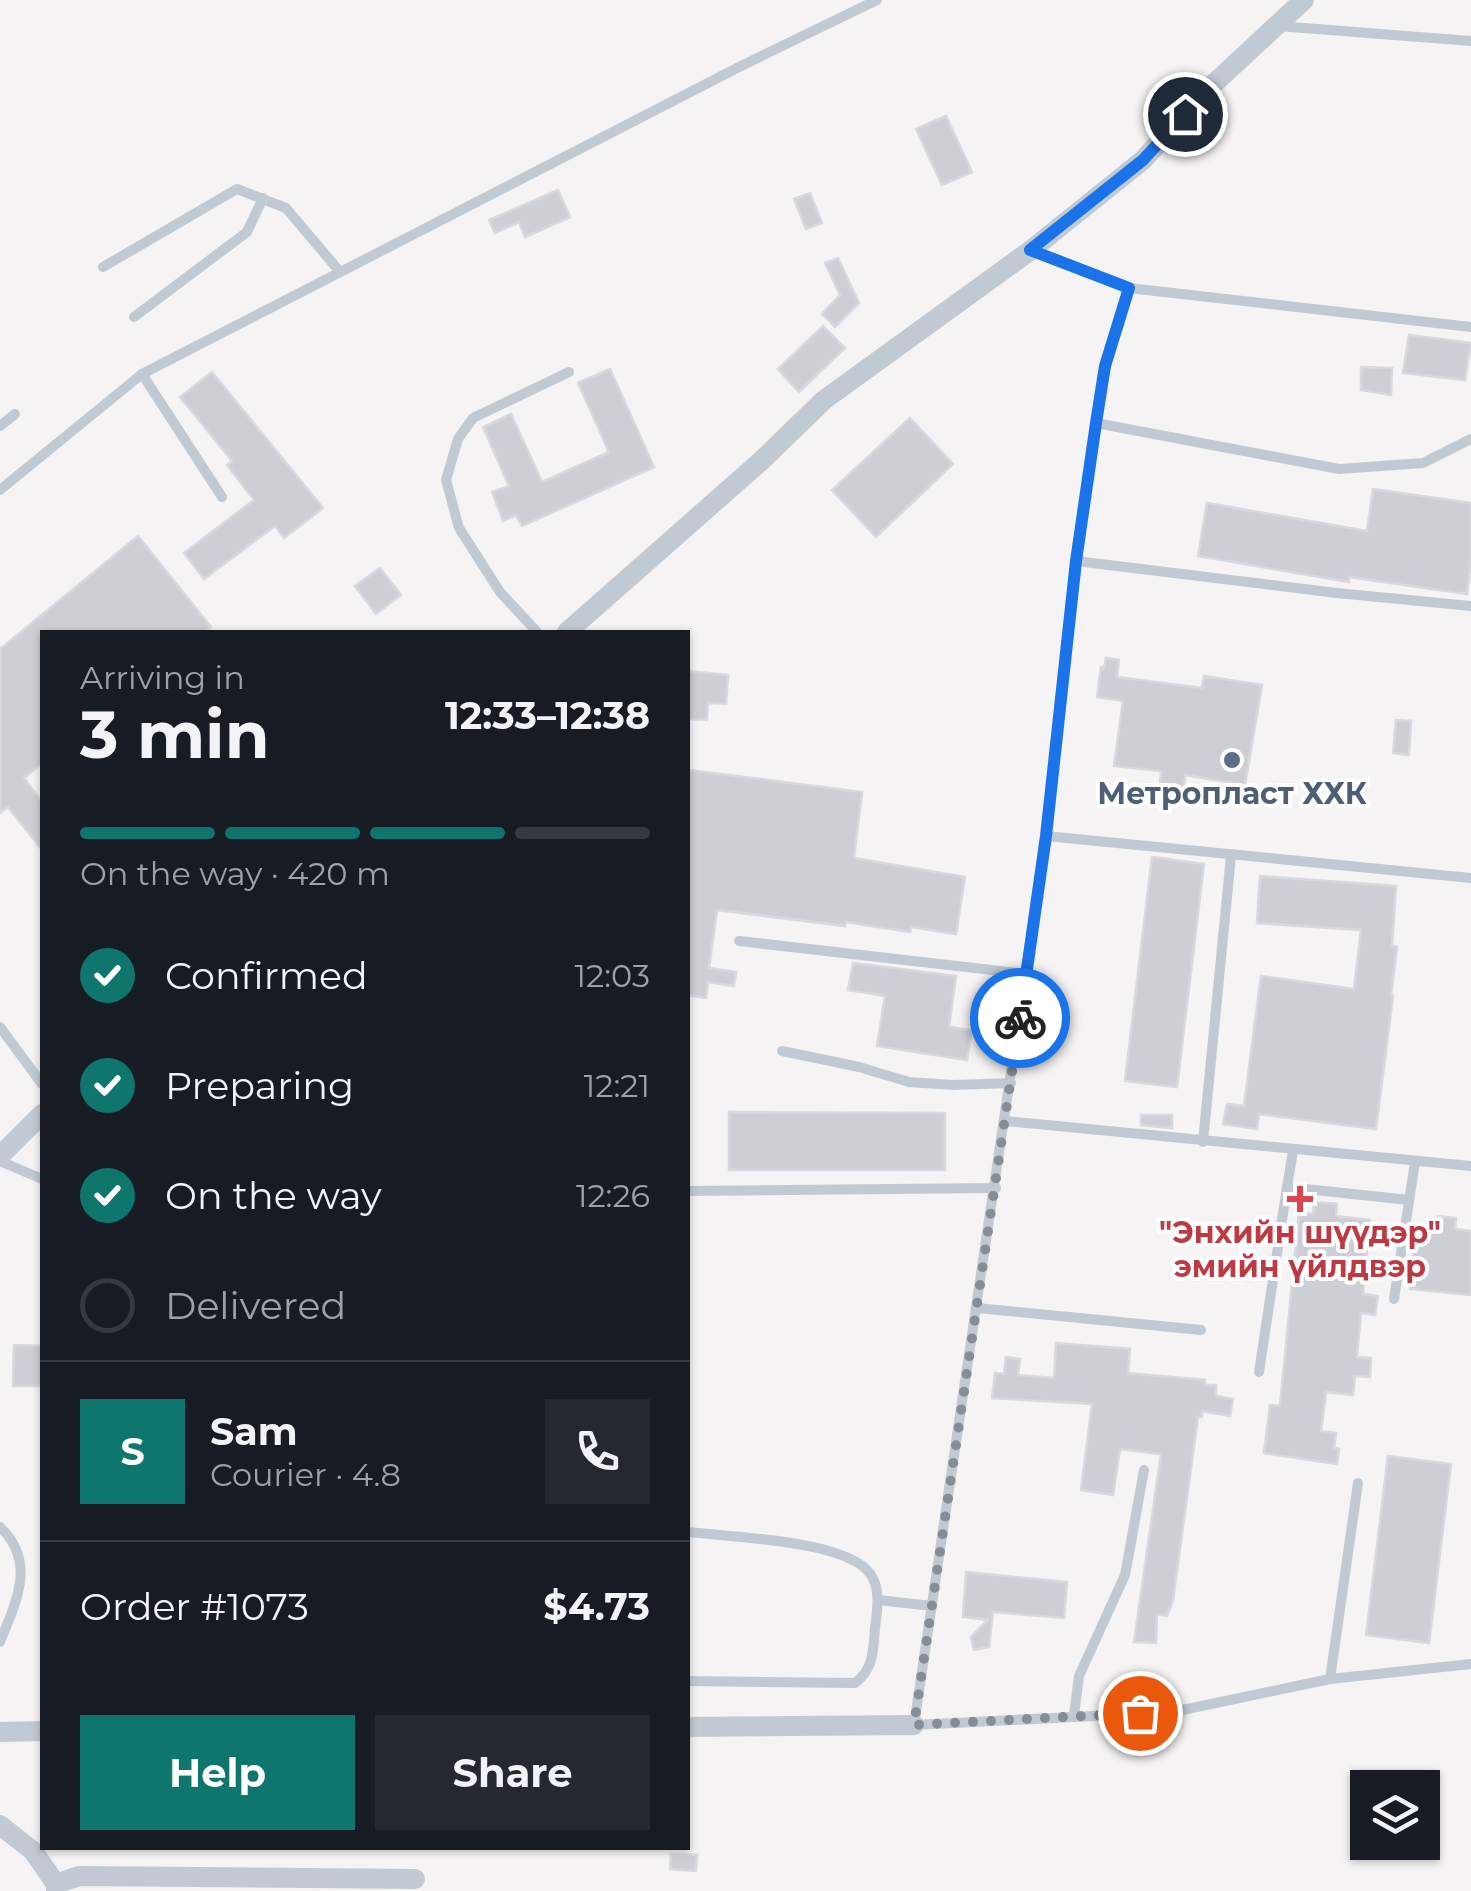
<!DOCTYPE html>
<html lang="en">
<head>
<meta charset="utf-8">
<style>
  :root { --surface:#171b24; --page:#242831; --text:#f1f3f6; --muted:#9ea1a6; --line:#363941; --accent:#0f766e }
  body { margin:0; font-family:Montserrat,sans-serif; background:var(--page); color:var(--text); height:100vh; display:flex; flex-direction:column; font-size:38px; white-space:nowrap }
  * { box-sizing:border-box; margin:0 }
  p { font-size:32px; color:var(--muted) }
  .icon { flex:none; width:55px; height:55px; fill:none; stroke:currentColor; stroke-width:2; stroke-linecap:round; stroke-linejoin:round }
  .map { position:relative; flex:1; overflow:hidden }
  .sheet { position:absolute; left:40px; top:630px; width:650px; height:1220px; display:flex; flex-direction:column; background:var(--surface); border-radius:0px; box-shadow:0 2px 8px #0004 }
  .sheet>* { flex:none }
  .controls { position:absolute; left:1350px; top:1770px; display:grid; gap:20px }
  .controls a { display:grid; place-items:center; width:90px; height:90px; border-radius:0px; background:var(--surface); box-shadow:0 2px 8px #0004; font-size:50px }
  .pin { position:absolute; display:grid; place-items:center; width:85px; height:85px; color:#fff; margin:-42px; border:5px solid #fff; border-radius:50%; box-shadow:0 2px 10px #0007 }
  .courier { position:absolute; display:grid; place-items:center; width:100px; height:100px; margin:-50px; border:8px solid #1a73e8; border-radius:50%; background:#fff; color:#222; box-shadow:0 2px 12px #0007 }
  .head em { font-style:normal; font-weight:700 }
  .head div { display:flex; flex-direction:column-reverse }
  .head { display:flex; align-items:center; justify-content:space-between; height:170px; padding:0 40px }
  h1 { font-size:65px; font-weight:700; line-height:75px }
  .bar { display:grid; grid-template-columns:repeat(4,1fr); gap:15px 10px; align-content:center; height:120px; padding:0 40px }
  .bar i { height:12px; border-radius:8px; background:var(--line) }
  .bar .active { background:var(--accent) }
  .bar p { grid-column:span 4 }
  .line { display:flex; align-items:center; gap:25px; padding:0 40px; border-top:2px solid var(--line) }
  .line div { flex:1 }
  .round { display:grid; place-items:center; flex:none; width:105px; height:105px; border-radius:0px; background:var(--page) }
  ol { padding:0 40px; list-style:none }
  li { display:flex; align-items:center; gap:30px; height:110px }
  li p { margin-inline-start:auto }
  li .icon { padding:10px; border-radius:50%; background:var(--accent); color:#fff; stroke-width:4 }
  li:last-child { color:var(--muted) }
  li i { width:55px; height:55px; border:5px solid var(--line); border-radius:50% }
  .button { display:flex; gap:20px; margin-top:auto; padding:20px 40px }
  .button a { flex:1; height:115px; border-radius:0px; background:var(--accent); color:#fff; font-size:40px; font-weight:700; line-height:115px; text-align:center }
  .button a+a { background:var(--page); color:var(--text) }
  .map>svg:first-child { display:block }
  .building { fill:#cdcfd5; stroke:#d7d9de; stroke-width:2.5 }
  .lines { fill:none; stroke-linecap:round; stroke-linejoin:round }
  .service { stroke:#c1cad2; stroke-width:10 }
  .minor { stroke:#c1cad2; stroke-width:20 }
  .done { stroke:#868d94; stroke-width:10; stroke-dasharray:0 18 }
  .route { stroke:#1a73e8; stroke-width:12 }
  .service-dot { fill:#5c6f8a; stroke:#fff; stroke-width:4 }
  .health-dot { fill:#e0444e; stroke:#fff; stroke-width:4 }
  .labels { text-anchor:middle; stroke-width:8; stroke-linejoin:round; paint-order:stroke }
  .service-label { font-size:30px; font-weight:bold; fill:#4e5e75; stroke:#fff }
  .health-label { font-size:30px; font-weight:bold; fill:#be3a42; stroke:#fff }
</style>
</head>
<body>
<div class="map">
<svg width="1471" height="1891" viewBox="0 0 1471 1891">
  <rect width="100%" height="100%" fill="#f5f3f3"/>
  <g class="building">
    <path d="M 946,116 L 972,172 L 942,185 L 916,129 Z"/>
    <path d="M 558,190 L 570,217 L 525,237 L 519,222 L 495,233 L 489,220 Z"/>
    <path d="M 810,193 L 822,223 L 806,229 L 794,199 Z"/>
    <path d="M 838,258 L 859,303 L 835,327 L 822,314 L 840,295 L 825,263 Z"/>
    <path d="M 823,326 L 845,348 L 799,392 L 778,369 Z"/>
    <path d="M 1409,335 L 1471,343 L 1465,380 L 1403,373 Z"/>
    <path d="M 1361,367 L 1392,368 L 1391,395 L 1361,390 Z"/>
    <path d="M 610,369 L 654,467 L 522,526 L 516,515 L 503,521 L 492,492 L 509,486 L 483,427 L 511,414 L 542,482 L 609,452 L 578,383 Z"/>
    <path d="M 212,372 L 323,508 L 284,538 L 275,526 L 204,579 L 184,553 L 254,500 L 227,465 L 232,461 L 180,397 Z"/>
    <path d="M 910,418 L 953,464 L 876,537 L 832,490 Z"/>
    <path d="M 1373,489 L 1471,503 L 1471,563 L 1467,594 L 1349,577 L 1349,582 L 1198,556 L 1207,503 L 1367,531 Z"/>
    <path d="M 138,536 L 211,627 L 204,632 L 42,632 L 42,763 L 24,778 L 42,802 L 42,850 L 8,807 L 0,813 L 0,649 Z"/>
    <path d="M 380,568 L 401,595 L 376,614 L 355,586 Z"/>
    <path d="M 1106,658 L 1119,660 L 1117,677 L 1202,688 L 1204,676 L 1262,685 L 1245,785 L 1185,775 L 1184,789 L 1160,787 L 1161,771 L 1114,766 L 1123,701 L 1097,697 L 1101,667 L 1104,668 Z"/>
    <path d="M 688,671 L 728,675 L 726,704 L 708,703 L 707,720 L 688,719 Z"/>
    <path d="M 1396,720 L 1411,721 L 1409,755 L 1393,753 Z"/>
    <path d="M 688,770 L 862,792 L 854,858 L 965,877 L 956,934 L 911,927 L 910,932 L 846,922 L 845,926 L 717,910 L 709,968 L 736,972 L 734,986 L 708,982 L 706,998 L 688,995 Z"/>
    <path d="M 1152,857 L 1204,864 L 1177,1087 L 1125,1081 Z"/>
    <path d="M 1260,876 L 1396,886 L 1392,946 L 1397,947 L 1391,996 L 1393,996 L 1376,1129 L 1259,1114 L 1257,1129 L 1223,1124 L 1227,1104 L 1244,1106 L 1261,976 L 1354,989 L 1361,930 L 1257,923 Z"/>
    <path d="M 853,963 L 956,976 L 949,1027 L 972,1030 L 967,1060 L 877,1046 L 885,996 L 848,990 Z"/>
    <path d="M 729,1112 L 945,1113 L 945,1170 L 729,1170 Z"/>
    <path d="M 1141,1115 L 1172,1115 L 1172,1128 L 1141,1125 Z"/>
    <path d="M 1314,1202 L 1337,1204 L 1336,1216 L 1370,1220 L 1363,1294 L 1378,1296 L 1375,1315 L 1361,1313 L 1357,1357 L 1371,1358 L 1370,1377 L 1355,1376 L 1353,1395 L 1326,1392 L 1321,1431 L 1336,1433 L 1334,1448 L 1339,1449 L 1337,1464 L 1264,1453 L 1270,1405 L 1280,1406 L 1299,1212 L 1313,1214 Z"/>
    <path d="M 1438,1216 L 1456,1218 L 1455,1229 L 1471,1231 L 1471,1295 L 1410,1289 L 1416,1225 L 1437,1227 Z"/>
    <path d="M 1056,1343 L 1130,1349 L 1128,1373 L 1205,1380 L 1205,1385 L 1216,1385 L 1216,1396 L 1233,1399 L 1230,1416 L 1202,1411 L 1202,1417 L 1198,1417 L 1173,1600 L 1167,1616 L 1157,1614 L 1156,1643 L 1134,1642 L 1161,1454 L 1120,1449 L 1113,1495 L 1081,1490 L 1092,1404 L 992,1398 L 995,1373 L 1004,1374 L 1006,1357 L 1020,1359 L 1018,1375 L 1054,1378 Z"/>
    <path d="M 14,1345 L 42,1346 L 42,1386 L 13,1386 Z"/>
    <path d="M 1388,1456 L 1451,1464 L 1429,1643 L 1366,1635 Z"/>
    <path d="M 966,1572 L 1067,1582 L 1064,1618 L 993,1612 L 989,1647 L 974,1650 L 971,1637 L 988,1620 L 963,1617 Z"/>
    <path d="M 671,1854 L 697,1855 L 696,1871 L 670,1869 Z"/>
  </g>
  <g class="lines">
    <g class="service">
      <path d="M 1278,26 L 1471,41"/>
      <path d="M 1032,250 L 1129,288 L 1471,327"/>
      <path d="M 103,267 L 237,189 L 286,208 L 340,272"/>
      <path d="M 1129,288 L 1105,366 L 1096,423 L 1076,561 L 1046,836 L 914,1725 L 1173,1712 L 1330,1679 L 1471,1664"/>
      <path d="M 134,317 L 247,232 L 263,198"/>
      <path d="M 142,374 L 222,497"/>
      <path d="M 1096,423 L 1339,469 L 1423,463 L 1471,439"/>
      <path d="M 0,426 L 15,414"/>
      <path d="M 0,490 L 142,374 L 741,66 L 877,0"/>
      <path d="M 1076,561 L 1337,593 L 1471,606"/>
      <path d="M 537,632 L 500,592 L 459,528 L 446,480 L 458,439 L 473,418 L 569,372"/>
      <path d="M 1046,836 L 1471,878"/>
      <path d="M 739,941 L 1026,974"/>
      <path d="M 0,1027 L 42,1084"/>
      <path d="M 782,1051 L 859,1067 L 909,1082 L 953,1085 L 1011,1083"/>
      <path d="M 1006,1121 L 1471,1166"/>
      <path d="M 1203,1142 L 1231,856"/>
      <path d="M 1293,1151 L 1287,1187 L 1409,1200"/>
      <path d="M 0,1161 L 42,1179"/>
      <path d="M 688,1191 L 996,1188"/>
      <path d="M 1394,1299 L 1415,1162"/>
      <path d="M 977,1308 L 1201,1330"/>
      <path d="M 1259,1372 L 1287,1187"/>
      <path d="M 0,1527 C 37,1562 16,1602 0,1642"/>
      <path d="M 688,1532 C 729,1537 849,1540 871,1575 C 881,1590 877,1611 875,1628 C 873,1650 874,1669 855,1683 L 688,1681"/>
      <path d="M 878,1600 L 932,1606"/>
      <path d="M 1330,1679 L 1358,1483"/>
      <path d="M 1074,1715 L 1079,1676 L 1125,1575 L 1144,1470"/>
    </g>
    <g class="minor">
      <path d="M 567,632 L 761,461 L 824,400 L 1031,250 L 1143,160 L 1206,91 L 1304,0"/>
      <path d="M 0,1156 L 42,1114"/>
      <path d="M 688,1727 L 914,1725"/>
      <path d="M 0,1732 L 42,1731"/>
      <path d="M 0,1825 L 33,1851 L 56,1884 L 56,1891"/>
      <path d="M 56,1884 L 79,1876 L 415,1879"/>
    </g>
  </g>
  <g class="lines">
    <path class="done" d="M 1020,1018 L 914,1725 L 1140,1713"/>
    <path class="route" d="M 1020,1018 L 1046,836 L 1076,561 L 1096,423 L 1105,366 L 1129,288 L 1030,250 L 1143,160 L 1185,114"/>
  </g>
  <circle class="service-dot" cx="1232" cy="760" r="10"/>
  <path class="health-dot" d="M1295 1184h10v10h10v10h-10v10h-10v-10h-10v-10h10z"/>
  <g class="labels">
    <g class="service-label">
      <text x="1232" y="804">Метропласт ХХК</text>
    </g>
    <g class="health-label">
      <text x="1300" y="1243">"Энхийн шүүдэр"<tspan x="1300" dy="34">эмийн үйлдвэр</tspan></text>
    </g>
  </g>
</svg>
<div class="controls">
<a><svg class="icon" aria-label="layers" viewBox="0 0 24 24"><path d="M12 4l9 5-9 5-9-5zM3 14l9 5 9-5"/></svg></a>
</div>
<div class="pin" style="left:1140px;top:1713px;background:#ea580c"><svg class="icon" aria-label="bag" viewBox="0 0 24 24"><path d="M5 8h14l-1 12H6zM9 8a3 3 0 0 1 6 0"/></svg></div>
<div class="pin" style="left:1185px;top:114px;background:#1f2937"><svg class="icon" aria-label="home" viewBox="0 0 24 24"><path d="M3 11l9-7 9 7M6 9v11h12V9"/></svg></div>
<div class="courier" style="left:1020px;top:1018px"><svg class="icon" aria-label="bike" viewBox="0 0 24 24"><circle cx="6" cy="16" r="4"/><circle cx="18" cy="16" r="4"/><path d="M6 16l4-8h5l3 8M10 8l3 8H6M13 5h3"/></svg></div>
<section class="sheet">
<div class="head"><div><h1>3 min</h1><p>Arriving in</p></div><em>12:33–12:38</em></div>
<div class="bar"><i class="active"></i><i class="active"></i><i class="active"></i><i></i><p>On the way · 420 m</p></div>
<ol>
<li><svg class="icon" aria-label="check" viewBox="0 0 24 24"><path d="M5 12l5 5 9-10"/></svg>Confirmed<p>12:03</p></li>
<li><svg class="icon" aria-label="check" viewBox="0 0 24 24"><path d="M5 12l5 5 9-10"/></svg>Preparing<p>12:21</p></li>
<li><svg class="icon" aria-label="check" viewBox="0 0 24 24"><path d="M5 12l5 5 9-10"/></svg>On the way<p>12:26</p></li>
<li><i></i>Delivered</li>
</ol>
<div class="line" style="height:180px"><b class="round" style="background:var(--accent);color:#fff">S</b><div><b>Sam</b><p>Courier · 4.8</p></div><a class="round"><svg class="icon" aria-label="phone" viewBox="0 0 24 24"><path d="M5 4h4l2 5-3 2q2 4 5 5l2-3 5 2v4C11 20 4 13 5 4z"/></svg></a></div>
<div class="line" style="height:130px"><div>Order #1073</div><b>$4.73</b></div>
<div class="button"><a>Help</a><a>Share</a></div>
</section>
</div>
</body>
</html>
